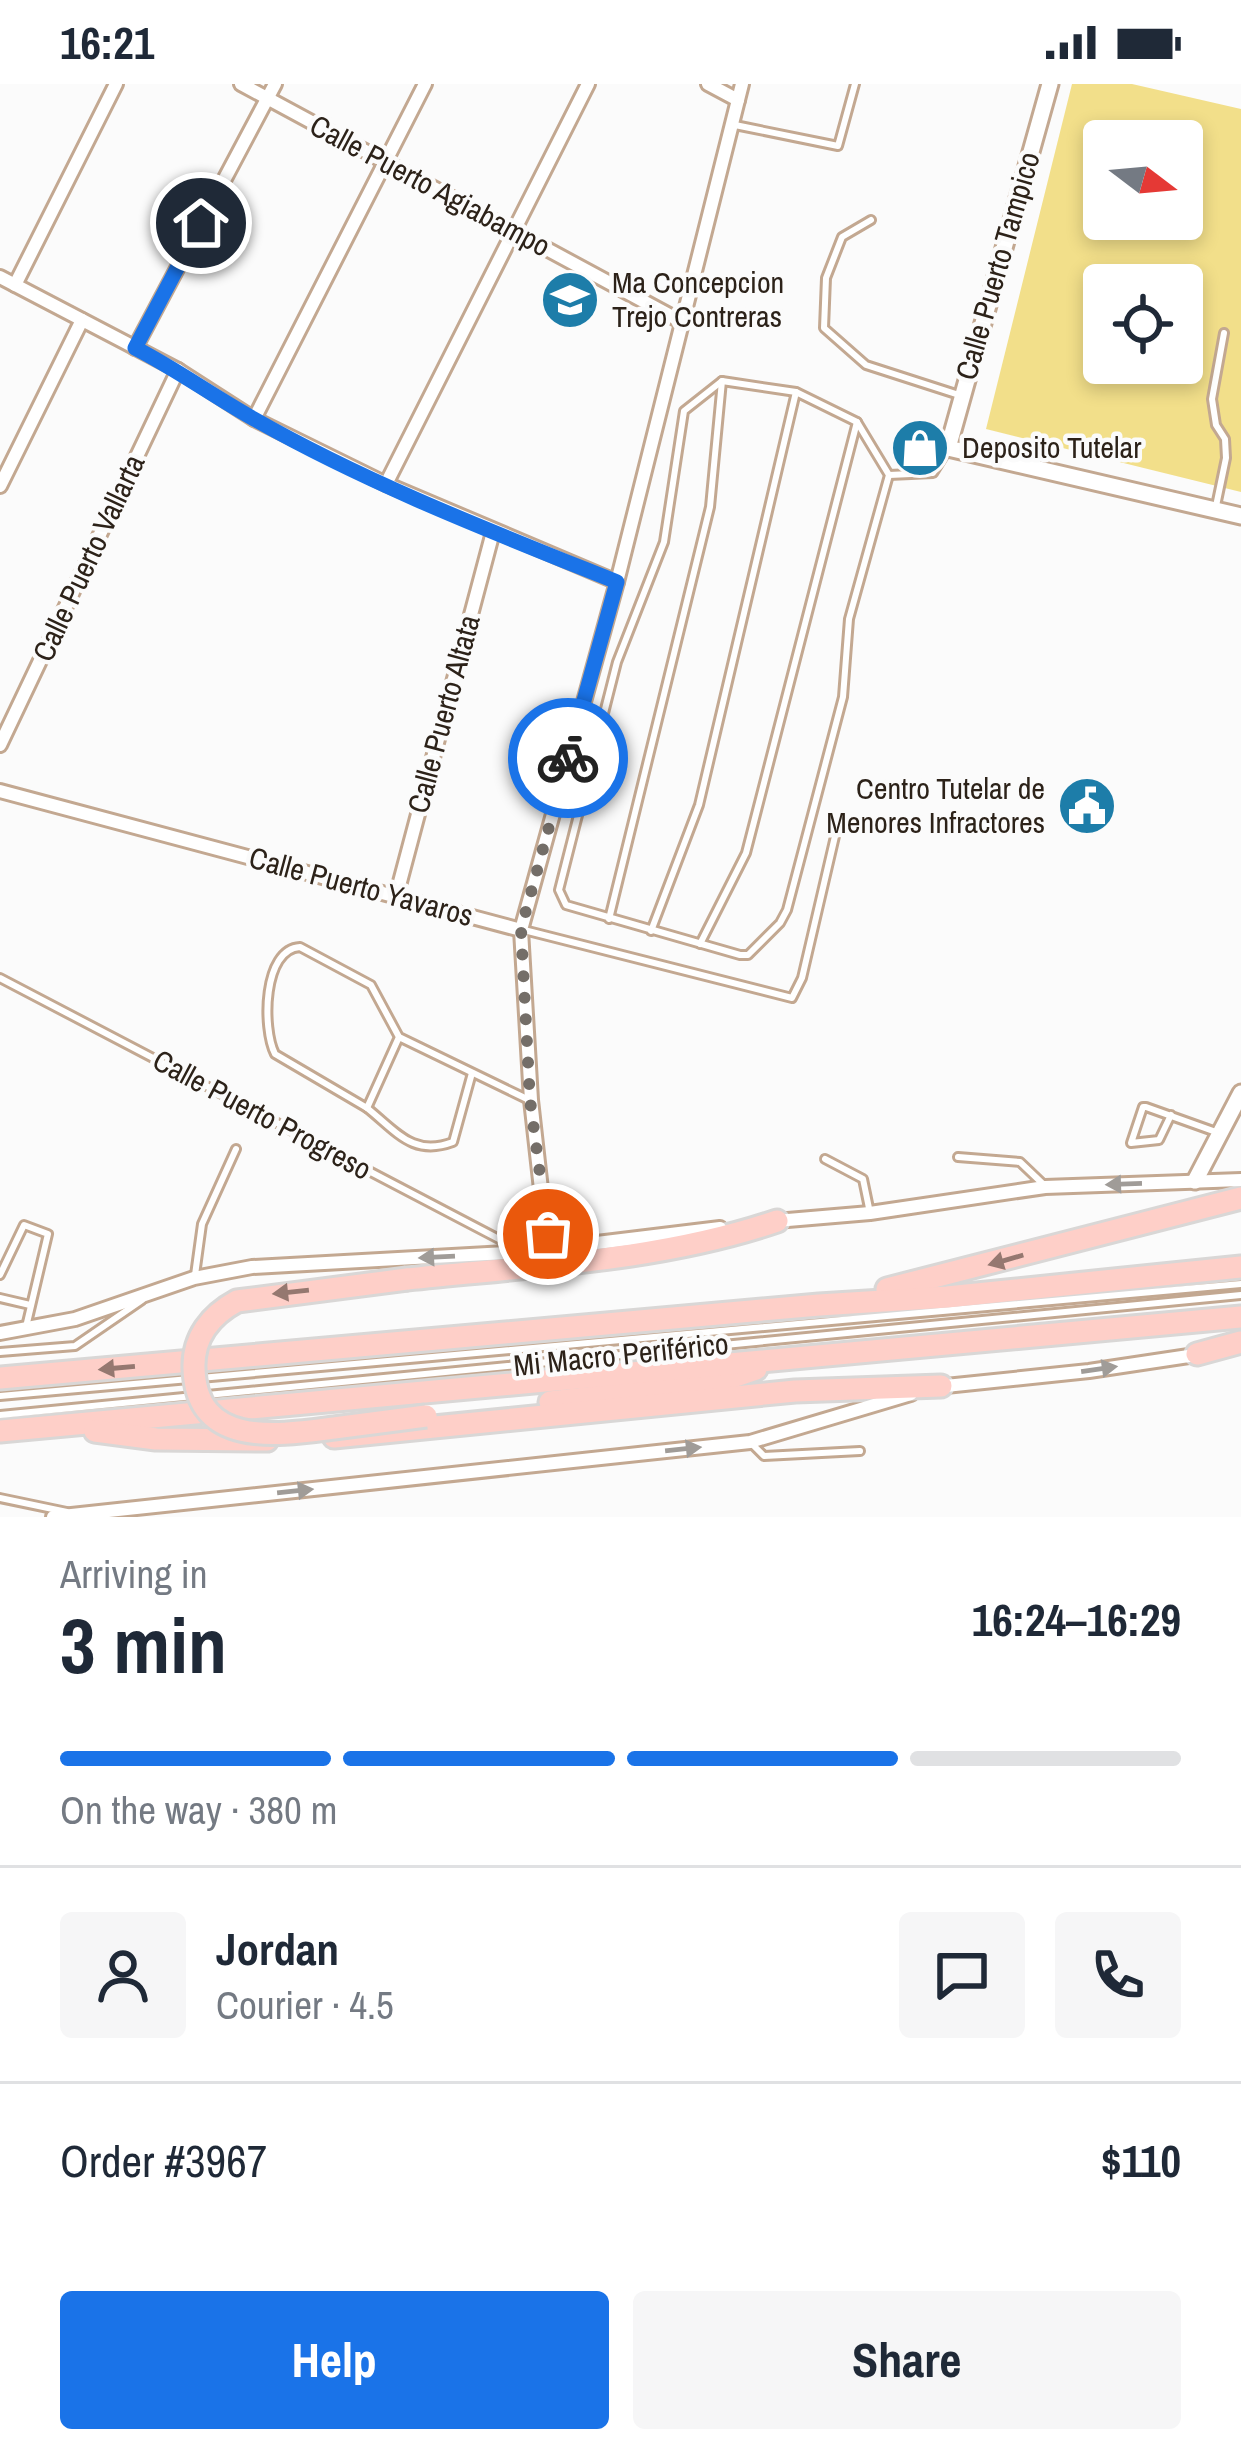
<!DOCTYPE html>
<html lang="en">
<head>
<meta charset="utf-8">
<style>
  :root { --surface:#fff; --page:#f6f6f7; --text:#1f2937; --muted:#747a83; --line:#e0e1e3; --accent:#1a73e8 }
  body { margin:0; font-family:"Archivo Narrow",sans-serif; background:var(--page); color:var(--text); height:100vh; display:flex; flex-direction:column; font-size:45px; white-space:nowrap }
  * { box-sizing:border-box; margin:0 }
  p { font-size:39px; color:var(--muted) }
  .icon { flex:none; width:66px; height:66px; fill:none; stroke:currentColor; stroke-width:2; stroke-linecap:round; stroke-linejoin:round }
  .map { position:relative; height:1433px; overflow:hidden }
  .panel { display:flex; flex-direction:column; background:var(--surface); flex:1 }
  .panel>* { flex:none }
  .needle { width:78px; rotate:106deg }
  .controls { position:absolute; left:1083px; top:36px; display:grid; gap:24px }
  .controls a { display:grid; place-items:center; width:120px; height:120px; border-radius:12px; background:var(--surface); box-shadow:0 6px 18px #0003; font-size:60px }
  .pin { position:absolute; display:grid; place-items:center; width:102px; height:102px; color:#fff; margin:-51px; border:6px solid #fff; border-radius:50%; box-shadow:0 3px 12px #0007 }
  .courier { position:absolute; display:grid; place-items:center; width:120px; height:120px; margin:-60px; border:9px solid #1a73e8; border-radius:50%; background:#fff; color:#222; box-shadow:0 3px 15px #0007 }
  .summary em { font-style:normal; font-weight:700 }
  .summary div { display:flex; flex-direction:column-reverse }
  .summary { display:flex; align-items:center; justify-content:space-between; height:204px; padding:0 60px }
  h1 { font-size:78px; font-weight:700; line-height:90px }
  .bar { display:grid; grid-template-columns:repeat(4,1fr); gap:18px 12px; align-content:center; height:144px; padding:0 60px }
  .bar i { height:15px; border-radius:9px; background:var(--line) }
  .bar .selected { background:var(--accent) }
  .bar p { grid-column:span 4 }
  .line { display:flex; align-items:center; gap:30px; padding:0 60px; border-top:3px solid var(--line) }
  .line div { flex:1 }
  .round { display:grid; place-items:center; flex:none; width:126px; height:126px; border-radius:12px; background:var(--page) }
  .action { display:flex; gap:24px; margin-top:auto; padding:24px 60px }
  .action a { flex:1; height:138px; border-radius:12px; background:var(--accent); color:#fff; font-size:48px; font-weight:700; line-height:138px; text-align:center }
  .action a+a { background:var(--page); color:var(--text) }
  .status { display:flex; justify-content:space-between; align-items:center; height:84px; padding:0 60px; background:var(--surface); direction:ltr }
  .status svg { height:33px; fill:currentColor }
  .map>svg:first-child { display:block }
  .building { fill:#f2df8a; fill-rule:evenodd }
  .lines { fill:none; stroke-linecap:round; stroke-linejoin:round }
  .service-casing { stroke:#c3a891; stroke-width:12 }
  .minor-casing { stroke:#c3a891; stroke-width:18 }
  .tertiary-casing { stroke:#c3a891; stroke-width:21 }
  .trunk-casing { stroke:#d9d7d6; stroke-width:27 }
  .service { stroke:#fff; stroke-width:6 }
  .minor { stroke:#fff; stroke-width:12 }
  .tertiary { stroke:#fff; stroke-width:15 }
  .trunk { stroke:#fecfc8; stroke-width:21 }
  .trunk-bridge-casing { stroke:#d9d7d6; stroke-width:27; stroke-linecap:butt }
  .trunk-bridge { stroke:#fecfc8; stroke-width:21 }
  .oneway { fill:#a09c98 }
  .oneway2 { fill:#957870 }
  .done { stroke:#746e68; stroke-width:12; stroke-dasharray:0 21.6 }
  .route { stroke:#1a73e8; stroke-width:15 }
  .labels { text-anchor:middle; stroke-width:9; stroke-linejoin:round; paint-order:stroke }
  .street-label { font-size:30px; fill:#2c2219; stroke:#fbfbfb }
  .poi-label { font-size:30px; fill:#2c2219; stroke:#fbfbfb; text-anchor:start }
</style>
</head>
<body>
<div class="status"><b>16:21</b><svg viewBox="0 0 49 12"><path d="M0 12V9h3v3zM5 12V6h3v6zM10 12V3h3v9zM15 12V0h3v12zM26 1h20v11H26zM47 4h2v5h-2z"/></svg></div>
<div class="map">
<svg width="1241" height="1433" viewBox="0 0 1241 1433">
  <rect width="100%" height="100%" fill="#fbfbfb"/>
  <path class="building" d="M 1072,0 L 1132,0 L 1241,25 L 1241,408 L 986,345 ZM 1104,57 L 1182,57 L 1182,135 L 1104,135 ZM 1104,201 L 1182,201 L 1182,279 L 1104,279 Z"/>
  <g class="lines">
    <g class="service-casing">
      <g id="service">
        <path d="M 735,41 L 838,62 L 855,0"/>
        <path d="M 871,136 L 842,153 L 826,194 L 824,244 L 866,281 L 959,311"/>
        <path d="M 722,297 L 796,308 L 857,338 L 889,391 L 849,535 L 843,613 L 787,826 L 780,839 L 748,871 L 740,871 L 566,821 L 559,806 L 617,578 L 664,458 L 684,327 Z"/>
        <path d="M 889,391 L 933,389 L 946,368"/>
        <path d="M 1216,422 L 1226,374 L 1225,355 L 1216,341 L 1212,315 L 1224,249"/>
        <path d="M 609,835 L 710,423 L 722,297"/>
        <path d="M 524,846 L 792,914 L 802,894 L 836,748"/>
        <path d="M 651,847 L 699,721 L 796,308"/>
        <path d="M 700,860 L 746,769 L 857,338"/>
        <path d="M 0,894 L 520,1166"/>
        <path d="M 399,953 L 367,1024 L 275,970 C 262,944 263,865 300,863 L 371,901 L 399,953 L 527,1015"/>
        <path d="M 367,1024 C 397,1048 413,1073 453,1058 L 472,989"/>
        <path d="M 1171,1031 L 1159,1056 L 1131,1059 L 1143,1023 L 1146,1023 L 1216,1048"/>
        <path d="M 958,1073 L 1020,1078 L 1043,1100"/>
        <path d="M 825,1075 L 863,1095 L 870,1129"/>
        <path d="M 0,1191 L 24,1141 L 48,1150 L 26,1243"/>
        <path d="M 195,1191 L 202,1140 L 236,1065"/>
        <path d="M 0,1214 L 30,1221"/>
        <path d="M 0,1268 L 75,1262 L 142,1216"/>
        <path d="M 207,1311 L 1241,1211"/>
        <path d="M 0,1312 L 1241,1200"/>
        <path d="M 0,1331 L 194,1312"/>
        <path d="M 750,1358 L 764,1372 L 860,1367"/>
        <path d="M 0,1414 L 67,1428"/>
      </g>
    </g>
    <g class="minor-casing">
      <g id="minor">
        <path d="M 241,0 L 682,238"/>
        <path d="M 708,0 L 738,16"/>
        <path d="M 0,193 L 178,286 L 254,335 L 386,400 L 617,498"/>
        <path d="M 15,201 L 116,0"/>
        <path d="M 135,264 L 275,0"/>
        <path d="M 254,335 L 425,0"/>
        <path d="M 386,400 L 588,0"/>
        <path d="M 0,402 L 82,236"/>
        <path d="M 0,661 L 178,286"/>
        <path d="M 0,707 L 521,846"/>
        <path d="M 396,813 L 493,448"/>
        <path d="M 776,1137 L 870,1129 L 1045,1103 L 1241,1096"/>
        <path d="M 553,1164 L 545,1141 L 531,1016 L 521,846 L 617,498 L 742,0"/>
        <path d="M 0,1249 L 75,1235 L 194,1194 L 252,1183 L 523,1168 L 720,1144"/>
        <path d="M 936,1303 L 1089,1287 L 1202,1270"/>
        <path d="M 53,1433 L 750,1358 L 911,1310"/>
      </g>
    </g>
    <g class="tertiary-casing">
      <g id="tertiary">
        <path d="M 1050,0 L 948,364 L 1241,432"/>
        <path d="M 1195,1097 L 1241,1009"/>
      </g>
    </g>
    <g class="trunk-casing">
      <g id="trunk">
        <path d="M 407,1195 C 529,1182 660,1177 777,1137"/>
        <path d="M 887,1205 L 1241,1114"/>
        <path d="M 1197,1270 L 1241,1258"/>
        <path d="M 0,1294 L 819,1221 L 947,1213 L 1241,1183"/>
        <path d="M 550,1318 L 712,1300 L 756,1285"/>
        <path d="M 0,1347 L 1241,1233"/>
        <path d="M 95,1347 L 156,1355 L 267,1356"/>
        <path d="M 334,1353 L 795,1307 L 941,1302"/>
      </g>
    </g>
    <use href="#service" class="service"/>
    <use href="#minor" class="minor"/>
    <use href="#tertiary" class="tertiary"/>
    <use href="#trunk" class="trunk"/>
    <g class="trunk-bridge-casing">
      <path id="trunk-bridge" d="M 407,1195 L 237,1217 C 211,1231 193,1253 194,1284 C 196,1365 280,1351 334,1344 C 365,1340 395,1336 426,1332"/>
    </g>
    <use href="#trunk-bridge" class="trunk-bridge"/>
  </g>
  <defs><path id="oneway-solid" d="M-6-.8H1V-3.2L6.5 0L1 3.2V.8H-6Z" transform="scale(3)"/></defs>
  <g class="oneway">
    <use href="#oneway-solid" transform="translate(1124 1100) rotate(178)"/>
    <use href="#oneway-solid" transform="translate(437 1173) rotate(177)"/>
    <use href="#oneway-solid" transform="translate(1099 1285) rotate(-8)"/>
    <use href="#oneway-solid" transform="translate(683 1365) rotate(-6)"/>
    <use href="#oneway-solid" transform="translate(295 1407) rotate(-6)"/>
  </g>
  <g class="oneway2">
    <use href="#oneway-solid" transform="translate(1006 1176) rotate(164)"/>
    <use href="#oneway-solid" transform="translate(291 1208) rotate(174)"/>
    <use href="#oneway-solid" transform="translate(117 1284) rotate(175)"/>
  </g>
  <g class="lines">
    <path class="done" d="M 548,1150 L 530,1016 L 521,845 L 568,674"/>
    <path class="route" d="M 201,139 L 135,264 C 176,285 213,312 254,335 C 368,400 495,449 617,498 L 568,674"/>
  </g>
  <defs>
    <g id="school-disc" transform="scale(3)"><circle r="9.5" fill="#1d7da9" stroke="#fbfbfb"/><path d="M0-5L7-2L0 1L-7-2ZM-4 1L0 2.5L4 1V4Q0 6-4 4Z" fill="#fff"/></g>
    <g id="shop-disc" transform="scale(3)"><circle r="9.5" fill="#1d7da9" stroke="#fbfbfb"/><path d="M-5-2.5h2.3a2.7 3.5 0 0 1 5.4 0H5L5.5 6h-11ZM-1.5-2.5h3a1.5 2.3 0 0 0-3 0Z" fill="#fff"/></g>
    <g id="civic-disc" transform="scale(3)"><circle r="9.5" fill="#1d7da9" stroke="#fbfbfb"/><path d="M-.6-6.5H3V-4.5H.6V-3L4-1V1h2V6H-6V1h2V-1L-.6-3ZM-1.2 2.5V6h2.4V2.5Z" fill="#fff"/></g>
  </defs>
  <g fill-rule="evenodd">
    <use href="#school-disc" x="570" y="216"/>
    <use href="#shop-disc" x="920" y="364"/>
    <use href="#civic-disc" x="1087" y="722"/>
  </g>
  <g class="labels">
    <g class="street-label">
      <text transform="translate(430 102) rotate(28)" y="10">Calle Puerto Agiabampo</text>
      <text transform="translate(998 182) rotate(-74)" y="10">Calle Puerto Tampico</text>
      <text transform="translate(89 474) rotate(-65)" y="10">Calle Puerto Vallarta</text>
      <text transform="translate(444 630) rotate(-75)" y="10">Calle Puerto Altata</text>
      <text transform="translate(361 803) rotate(15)" y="10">Calle Puerto Yavaros</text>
      <text transform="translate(262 1031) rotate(28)" y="10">Calle Puerto Progreso</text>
      <text transform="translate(621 1271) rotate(-6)" y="10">Mi Macro Periférico</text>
    </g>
    <g class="poi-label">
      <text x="612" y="209">Ma Concepcion<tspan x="612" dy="34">Trejo Contreras</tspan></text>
      <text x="962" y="374">Deposito Tutelar</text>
      <text x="1045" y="715" text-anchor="end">Centro Tutelar de<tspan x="1045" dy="34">Menores Infractores</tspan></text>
    </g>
  </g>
</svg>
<div class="controls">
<a><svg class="needle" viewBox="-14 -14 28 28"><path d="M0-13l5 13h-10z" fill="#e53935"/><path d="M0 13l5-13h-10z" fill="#747a83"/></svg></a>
<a><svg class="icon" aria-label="locate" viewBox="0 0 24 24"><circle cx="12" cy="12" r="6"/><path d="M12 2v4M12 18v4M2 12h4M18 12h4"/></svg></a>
</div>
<div class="pin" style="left:548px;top:1150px;background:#ea580c"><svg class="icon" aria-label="bag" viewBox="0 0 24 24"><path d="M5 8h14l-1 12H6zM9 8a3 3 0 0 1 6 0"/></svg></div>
<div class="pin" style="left:201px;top:139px;background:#1f2937"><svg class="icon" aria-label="home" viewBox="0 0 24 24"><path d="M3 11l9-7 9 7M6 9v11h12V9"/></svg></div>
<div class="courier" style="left:568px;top:674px"><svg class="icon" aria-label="bike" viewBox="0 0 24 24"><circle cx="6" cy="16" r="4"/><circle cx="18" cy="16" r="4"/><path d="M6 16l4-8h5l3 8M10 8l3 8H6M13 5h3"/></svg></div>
</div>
<section class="panel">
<div class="summary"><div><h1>3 min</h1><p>Arriving in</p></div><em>16:24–16:29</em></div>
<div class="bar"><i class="selected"></i><i class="selected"></i><i class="selected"></i><i></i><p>On the way · 380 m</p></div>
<div class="line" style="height:216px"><a class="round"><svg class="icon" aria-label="person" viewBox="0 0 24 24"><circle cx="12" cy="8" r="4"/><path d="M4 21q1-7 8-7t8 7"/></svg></a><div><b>Jordan</b><p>Courier · 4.5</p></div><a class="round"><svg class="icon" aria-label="chat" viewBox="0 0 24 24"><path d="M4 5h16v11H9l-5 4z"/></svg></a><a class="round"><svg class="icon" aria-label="phone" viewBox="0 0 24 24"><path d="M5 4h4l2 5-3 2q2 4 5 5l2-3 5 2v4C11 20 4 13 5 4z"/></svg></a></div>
<div class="line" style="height:156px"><div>Order #3967</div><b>$110</b></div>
<div class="action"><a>Help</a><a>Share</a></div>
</section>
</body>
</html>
